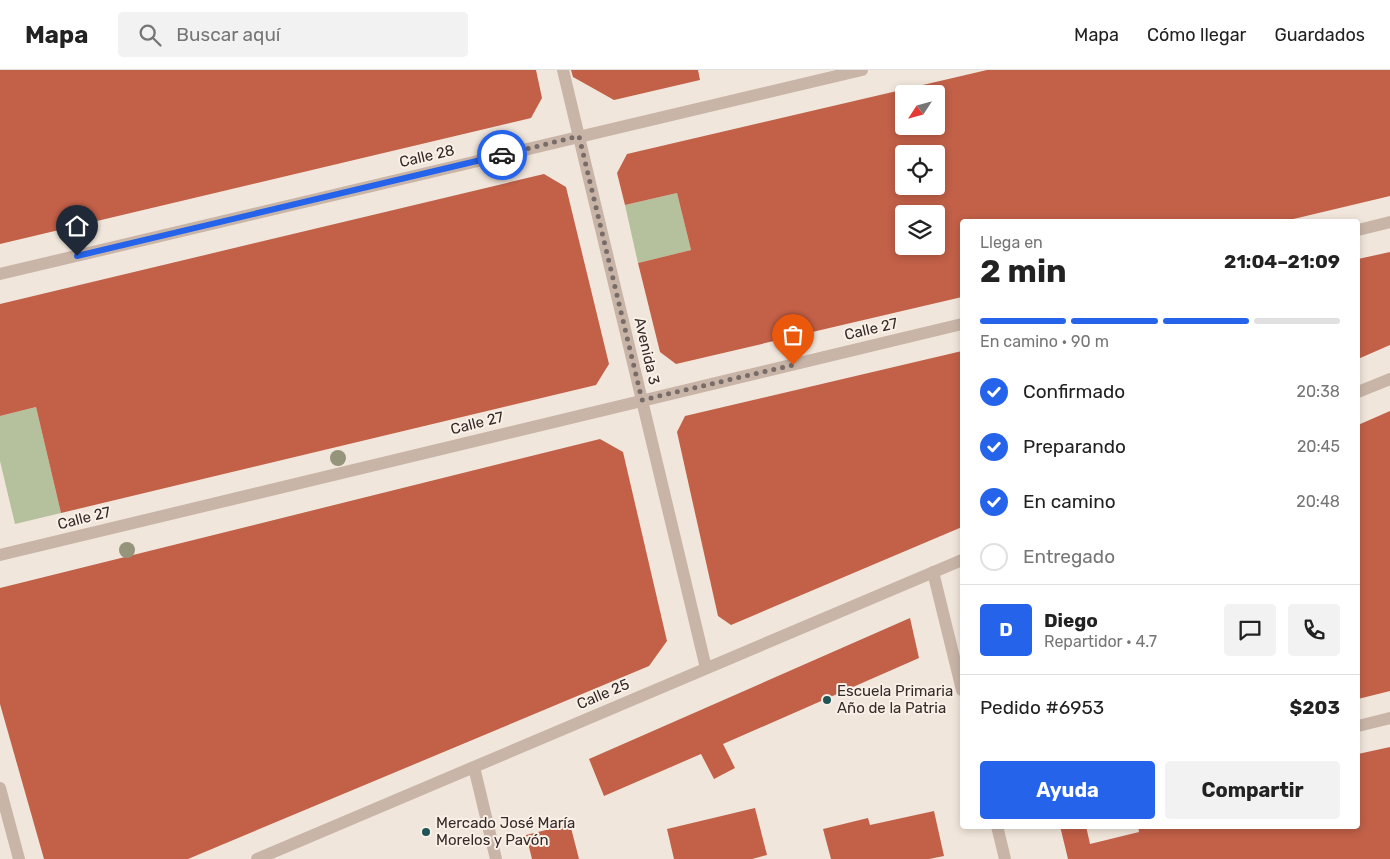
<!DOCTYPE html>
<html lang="es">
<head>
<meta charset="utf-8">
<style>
  :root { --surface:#fff; --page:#f2f2f2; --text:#222; --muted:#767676; --line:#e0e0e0; --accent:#2563eb }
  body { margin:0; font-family:Rubik,sans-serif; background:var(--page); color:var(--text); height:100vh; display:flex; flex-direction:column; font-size:19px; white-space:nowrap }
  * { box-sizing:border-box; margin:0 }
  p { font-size:16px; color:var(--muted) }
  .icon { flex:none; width:28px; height:28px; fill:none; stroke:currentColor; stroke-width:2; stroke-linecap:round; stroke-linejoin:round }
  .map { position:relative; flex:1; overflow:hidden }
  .details { position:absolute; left:960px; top:149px; width:400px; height:610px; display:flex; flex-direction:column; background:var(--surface); border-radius:5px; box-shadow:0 2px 8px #0003 }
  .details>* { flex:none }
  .needle { width:32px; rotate:234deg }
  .tools { position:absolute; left:895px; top:15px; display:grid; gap:10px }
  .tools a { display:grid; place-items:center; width:50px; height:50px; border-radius:5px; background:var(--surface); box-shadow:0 2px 8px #0003; font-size:25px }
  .pin { position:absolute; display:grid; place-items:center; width:42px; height:42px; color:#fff; margin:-51px -21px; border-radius:50% 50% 50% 0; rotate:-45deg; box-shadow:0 0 5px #0007 }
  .pin .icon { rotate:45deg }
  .courier { position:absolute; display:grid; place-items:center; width:50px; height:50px; margin:-25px; border:4px solid #2563eb; border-radius:50%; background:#fff; color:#222; box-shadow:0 1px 6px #0007 }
  .head em { font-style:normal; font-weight:700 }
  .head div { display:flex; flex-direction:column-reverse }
  .head { display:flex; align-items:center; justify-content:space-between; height:85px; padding:0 20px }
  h1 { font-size:32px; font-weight:700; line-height:38px }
  .bar { display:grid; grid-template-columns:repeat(4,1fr); gap:8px 5px; align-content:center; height:60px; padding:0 20px }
  .bar i { height:6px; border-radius:4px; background:var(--line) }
  .bar .on { background:var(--accent) }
  .bar p { grid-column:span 4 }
  .line { display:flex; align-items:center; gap:12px; padding:0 20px; border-top:1px solid var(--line) }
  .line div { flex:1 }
  .round { display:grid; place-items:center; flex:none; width:52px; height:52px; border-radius:5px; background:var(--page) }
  ol { padding:0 20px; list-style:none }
  li { display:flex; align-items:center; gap:15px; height:55px }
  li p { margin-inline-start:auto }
  li .icon { padding:5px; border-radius:50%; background:var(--accent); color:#fff; stroke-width:4 }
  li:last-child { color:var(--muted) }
  li i { width:28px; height:28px; border:2px solid var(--line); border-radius:50% }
  .cta { display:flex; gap:10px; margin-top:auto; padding:10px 20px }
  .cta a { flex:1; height:58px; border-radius:5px; background:var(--accent); color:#fff; font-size:20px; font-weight:700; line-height:58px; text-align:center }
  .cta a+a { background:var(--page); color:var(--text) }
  header { display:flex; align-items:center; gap:30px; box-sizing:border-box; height:70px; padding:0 25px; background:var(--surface); border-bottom:1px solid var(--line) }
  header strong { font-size:24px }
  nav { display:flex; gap:28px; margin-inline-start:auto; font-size:18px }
  .search { width:350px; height:45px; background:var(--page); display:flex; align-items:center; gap:12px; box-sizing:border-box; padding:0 18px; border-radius:5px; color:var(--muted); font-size:19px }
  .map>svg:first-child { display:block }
  .green { fill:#b5c09c }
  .building { fill:#c26048; fill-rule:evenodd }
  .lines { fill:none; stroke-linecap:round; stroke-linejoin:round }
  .street { stroke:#c9b5a8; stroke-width:12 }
  .tree { fill:#94957b }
  .done { stroke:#776c67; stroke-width:5; stroke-dasharray:0 9 }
  .route { stroke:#2563eb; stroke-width:6 }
  .poi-dot { fill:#1f5556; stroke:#f9f0e8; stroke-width:2 }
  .labels { text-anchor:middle; stroke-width:4; stroke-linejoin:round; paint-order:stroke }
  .street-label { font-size:15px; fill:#362b28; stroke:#f9f0e8 }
  .poi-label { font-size:15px; fill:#362b28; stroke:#f9f0e8; text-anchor:start }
</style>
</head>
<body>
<header>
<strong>Mapa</strong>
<div class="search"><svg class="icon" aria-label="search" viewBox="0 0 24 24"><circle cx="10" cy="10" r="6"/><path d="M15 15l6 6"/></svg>Buscar aquí</div>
<nav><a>Mapa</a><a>Cómo llegar</a><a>Guardados</a></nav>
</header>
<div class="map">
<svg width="1390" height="789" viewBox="0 0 1390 789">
  <rect width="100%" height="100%" fill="#f1e6db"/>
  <g class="green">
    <path d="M 677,123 L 691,180 L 638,193 L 625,135 Z"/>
    <path d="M 36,337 L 61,443 L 15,454 L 0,391 L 0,346 Z"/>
  </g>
  <g class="building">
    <path d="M 0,0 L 536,0 L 542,28 L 531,48 L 0,174 Z"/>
    <path d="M 571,0 L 698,0 L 700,10 L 614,30 L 573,7 Z"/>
    <path d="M 987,0 L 1390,0 L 1390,126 L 1285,151 L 962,151 L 962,227 L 676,294 L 660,282 L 638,193 L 691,180 L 677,123 L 625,135 L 617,103 L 627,84 ZM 904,24 L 936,24 L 936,56 L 904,56 ZM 904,84 L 936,84 L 936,116 L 904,116 ZM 904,144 L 936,144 L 936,176 L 904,176 Z"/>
    <path d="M 544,104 L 566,117 L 609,294 L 596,315 L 61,443 L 36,337 L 0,346 L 0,234 Z"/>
    <path d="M 1390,182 L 1390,275 L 1358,289 L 1358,189 Z"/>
    <path d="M 962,281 L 962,457 L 731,555 L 718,546 L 677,362 L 685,346 Z"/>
    <path d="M 1390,341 L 1390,621 L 1358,629 L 1358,355 Z"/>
    <path d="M 600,369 L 623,382 L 667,571 L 649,596 L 188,789 L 44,789 L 0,634 L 0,518 Z"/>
    <path d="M 910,548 L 919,588 L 723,674 L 735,698 L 714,709 L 701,684 L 604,726 L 589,689 Z"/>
    <path d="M 1390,677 L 1390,789 L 1068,789 L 1060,756 L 1086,756 L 1090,774 L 1139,762 L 1138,756 L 1358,756 L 1358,684 Z"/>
    <path d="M 755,738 L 767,785 L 752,789 L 674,789 L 667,759 Z"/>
    <path d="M 934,741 L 944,786 L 929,789 L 831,789 L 823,759 L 868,748 L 870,755 Z"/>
    <path d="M 570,754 L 579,789 L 532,789 L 526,765 Z"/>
  </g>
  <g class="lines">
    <g class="street">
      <path d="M 563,0 L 706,598"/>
      <path d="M 1358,160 L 1390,152"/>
      <path d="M 0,204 L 862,0"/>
      <path d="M 1358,322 L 1390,309"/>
      <path d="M 0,485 L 962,254"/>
      <path d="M 933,502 L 962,620"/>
      <path d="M 1358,656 L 1390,648"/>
      <path d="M 474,697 L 496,789"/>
      <path d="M 0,718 L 19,789"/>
      <path d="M 997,756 L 1005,789"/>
      <path d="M 257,789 L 962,490"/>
    </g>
  </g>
  <g class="tree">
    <circle cx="338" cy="388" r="8"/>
    <circle cx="127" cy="480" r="8"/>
  </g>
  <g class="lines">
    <path class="done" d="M 502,85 L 579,66 L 642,330 L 793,295"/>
    <path class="route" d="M 77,186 L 502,85"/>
  </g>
  <g class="poi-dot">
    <circle cx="827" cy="630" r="5"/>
    <circle cx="426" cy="762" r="5"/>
  </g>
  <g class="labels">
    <g class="street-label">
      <text transform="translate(427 86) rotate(-13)" y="5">Calle 28</text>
      <text transform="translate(871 259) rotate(-13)" y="5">Calle 27</text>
      <text transform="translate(647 281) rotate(77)" y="5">Avenida 3</text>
      <text transform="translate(477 353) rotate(-14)" y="5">Calle 27</text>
      <text transform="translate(84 448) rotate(-14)" y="5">Calle 27</text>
      <text transform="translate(603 624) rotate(-23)" y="5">Calle 25</text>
    </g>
    <g class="poi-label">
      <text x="837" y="626">Escuela Primaria<tspan x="837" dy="17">Año de la Patria</tspan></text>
      <text x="436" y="758">Mercado José María<tspan x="436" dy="17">Morelos y Pavón</tspan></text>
    </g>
  </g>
</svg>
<div class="tools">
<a><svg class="needle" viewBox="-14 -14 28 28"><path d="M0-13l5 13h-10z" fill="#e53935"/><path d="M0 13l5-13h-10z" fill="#767676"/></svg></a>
<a><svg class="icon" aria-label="locate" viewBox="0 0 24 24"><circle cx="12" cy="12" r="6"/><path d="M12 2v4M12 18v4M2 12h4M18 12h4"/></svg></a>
<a><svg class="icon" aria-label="layers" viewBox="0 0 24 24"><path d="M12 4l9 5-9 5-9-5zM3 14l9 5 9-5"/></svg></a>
</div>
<div class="pin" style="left:793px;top:295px;background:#ea580c"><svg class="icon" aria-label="bag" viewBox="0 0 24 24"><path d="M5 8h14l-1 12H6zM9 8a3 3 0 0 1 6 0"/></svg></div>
<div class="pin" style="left:77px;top:186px;background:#1f2937"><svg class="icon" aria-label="home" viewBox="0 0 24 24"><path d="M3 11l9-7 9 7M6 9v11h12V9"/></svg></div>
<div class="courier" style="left:502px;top:85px"><svg class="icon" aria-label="car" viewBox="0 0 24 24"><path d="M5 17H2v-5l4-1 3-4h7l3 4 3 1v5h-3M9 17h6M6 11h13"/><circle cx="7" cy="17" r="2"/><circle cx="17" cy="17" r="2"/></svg></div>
<section class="details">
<div class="head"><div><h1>2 min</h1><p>Llega en</p></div><em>21:04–21:09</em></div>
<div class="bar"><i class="on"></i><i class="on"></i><i class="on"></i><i></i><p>En camino · 90 m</p></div>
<ol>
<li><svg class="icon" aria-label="check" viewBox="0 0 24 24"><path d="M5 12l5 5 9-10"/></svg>Confirmado<p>20:38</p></li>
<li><svg class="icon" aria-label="check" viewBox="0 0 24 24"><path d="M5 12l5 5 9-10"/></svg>Preparando<p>20:45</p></li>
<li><svg class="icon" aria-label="check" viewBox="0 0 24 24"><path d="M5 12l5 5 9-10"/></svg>En camino<p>20:48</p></li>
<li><i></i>Entregado</li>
</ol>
<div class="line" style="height:90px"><b class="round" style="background:var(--accent);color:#fff">D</b><div><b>Diego</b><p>Repartidor · 4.7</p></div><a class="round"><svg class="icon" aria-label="chat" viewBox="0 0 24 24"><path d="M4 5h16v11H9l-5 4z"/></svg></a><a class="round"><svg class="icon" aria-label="phone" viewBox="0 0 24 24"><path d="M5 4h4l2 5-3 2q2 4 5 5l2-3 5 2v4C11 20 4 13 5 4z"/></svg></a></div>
<div class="line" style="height:65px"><div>Pedido #6953</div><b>$203</b></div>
<div class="cta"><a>Ayuda</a><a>Compartir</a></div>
</section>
</div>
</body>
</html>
